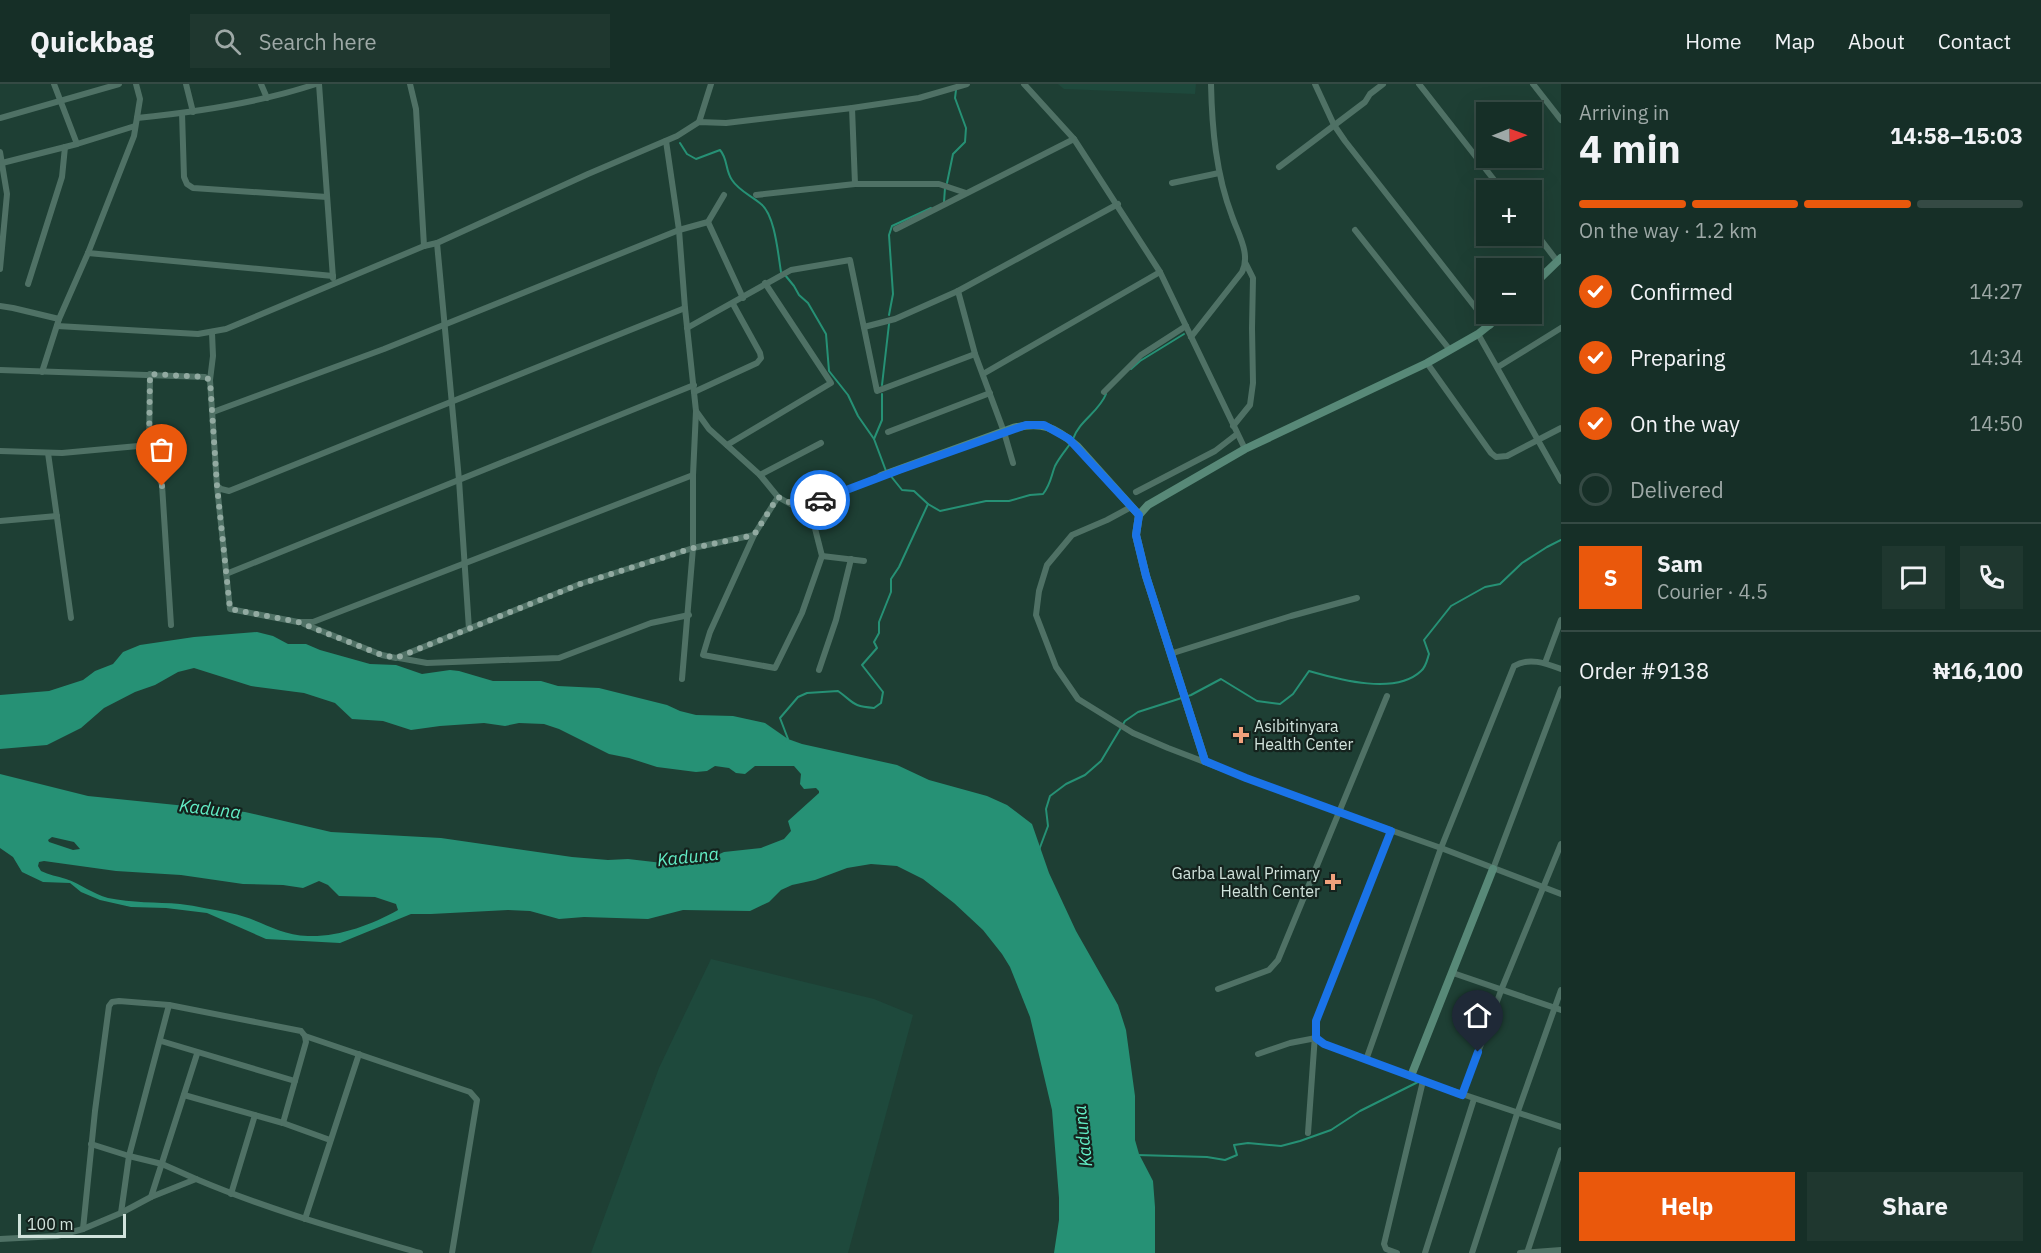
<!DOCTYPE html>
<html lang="en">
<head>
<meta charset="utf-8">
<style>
  :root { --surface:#162f27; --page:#1f372f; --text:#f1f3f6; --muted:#9ea9a7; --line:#354a44; --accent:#ea580c }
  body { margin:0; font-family:"IBM Plex Sans",sans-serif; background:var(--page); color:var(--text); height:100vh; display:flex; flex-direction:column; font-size:22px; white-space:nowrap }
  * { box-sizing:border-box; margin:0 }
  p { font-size:20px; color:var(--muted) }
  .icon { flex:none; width:33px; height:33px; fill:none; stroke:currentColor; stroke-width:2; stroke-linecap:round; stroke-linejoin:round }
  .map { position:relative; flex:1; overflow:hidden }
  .drawer { display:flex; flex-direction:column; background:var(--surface); width:480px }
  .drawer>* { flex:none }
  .needle { width:39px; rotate:89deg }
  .controls { position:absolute; left:1476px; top:18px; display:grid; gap:12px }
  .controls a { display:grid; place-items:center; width:66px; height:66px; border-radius:0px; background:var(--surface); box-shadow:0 6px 24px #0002,0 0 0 2px var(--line); font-size:30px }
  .scale { position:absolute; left:18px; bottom:15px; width:108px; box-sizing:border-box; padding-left:6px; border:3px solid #d1e3dc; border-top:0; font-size:16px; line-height:21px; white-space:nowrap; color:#d1e3dc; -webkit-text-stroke:4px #14221d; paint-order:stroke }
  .pin { position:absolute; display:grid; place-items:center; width:51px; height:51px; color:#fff; margin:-62px -26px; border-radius:50% 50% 50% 0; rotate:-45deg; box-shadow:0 0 6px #0007 }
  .pin .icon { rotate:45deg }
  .courier { position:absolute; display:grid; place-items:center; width:60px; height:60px; margin:-30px; border:4px solid #1a73e8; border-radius:50%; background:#fff; color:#222; box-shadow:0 2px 8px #0007 }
  .headline em { font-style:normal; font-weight:700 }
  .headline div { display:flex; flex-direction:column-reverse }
  .headline { display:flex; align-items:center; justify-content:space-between; height:102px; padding:0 18px }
  h1 { font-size:39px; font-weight:700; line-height:45px }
  .bar { display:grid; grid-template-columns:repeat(4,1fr); gap:9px 6px; align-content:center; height:72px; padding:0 18px }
  .bar i { height:8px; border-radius:4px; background:var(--line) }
  .bar .active { background:var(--accent) }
  .bar p { grid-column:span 4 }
  .line { display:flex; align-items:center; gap:15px; padding:0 18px; border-top:2px solid var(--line) }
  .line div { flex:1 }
  .round { display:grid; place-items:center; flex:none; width:63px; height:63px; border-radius:0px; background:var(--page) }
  ol { padding:0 18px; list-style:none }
  li { display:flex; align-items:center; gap:18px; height:66px }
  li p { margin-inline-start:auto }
  li .icon { padding:6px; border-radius:50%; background:var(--accent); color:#fff; stroke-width:4 }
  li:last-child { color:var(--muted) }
  li i { width:33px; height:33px; border:3px solid var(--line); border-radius:50% }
  .action { display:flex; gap:12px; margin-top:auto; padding:12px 18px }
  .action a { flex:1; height:69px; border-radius:0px; background:var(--accent); color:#fff; font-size:24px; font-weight:700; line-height:69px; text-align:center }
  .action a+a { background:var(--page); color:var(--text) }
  header { display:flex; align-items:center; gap:36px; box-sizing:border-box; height:84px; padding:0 30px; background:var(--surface); border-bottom:2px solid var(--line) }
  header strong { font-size:28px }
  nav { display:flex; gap:33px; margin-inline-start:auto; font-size:21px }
  .search { width:420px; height:54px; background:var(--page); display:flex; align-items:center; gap:15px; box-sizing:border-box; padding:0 21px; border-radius:0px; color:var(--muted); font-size:22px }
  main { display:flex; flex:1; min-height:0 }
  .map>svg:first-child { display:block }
  .built { fill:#1e493c }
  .water { fill:#269175; fill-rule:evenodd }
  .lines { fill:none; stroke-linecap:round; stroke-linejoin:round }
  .stream { stroke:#269175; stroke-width:2 }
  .street { stroke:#4f7165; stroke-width:6 }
  .secondary { stroke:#588978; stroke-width:8 }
  .done { stroke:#92aaa1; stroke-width:6; stroke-dasharray:0 10.8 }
  .route { stroke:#1a73e8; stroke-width:8 }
  .poi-dot { fill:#f1a17c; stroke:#14221d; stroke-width:2 }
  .labels { text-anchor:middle; stroke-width:4.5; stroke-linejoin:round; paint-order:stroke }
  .poi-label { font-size:16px; fill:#d1e3dc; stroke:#14221d; text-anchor:start }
  .water-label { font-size:18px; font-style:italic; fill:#62edc5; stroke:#14221d }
</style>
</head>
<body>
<header>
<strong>Quickbag</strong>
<div class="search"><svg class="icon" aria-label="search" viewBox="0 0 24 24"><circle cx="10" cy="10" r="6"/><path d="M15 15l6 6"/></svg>Search here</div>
<nav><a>Home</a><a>Map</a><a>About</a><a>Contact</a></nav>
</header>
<main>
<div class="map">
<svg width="1561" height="1169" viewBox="0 0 1561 1169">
  <rect width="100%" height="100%" fill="#1e3f34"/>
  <g class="built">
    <path d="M 1058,0 L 1196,0 L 1195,10 L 1064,5 Z"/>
    <path d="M 711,875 L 874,915 L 913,931 L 848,1169 L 591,1169 L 659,984 Z"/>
  </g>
  <path class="water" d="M 257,548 L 273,552 L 288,560 L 306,560 L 320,566 L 370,580 L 396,581 L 422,590 L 450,586 L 459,587 L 493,597 L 541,597 L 558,602 L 599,604 L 667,621 L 680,627 L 696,631 L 733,632 L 765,639 L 788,655 L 802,660 L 897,681 L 929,696 L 987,712 L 1007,721 L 1032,740 L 1049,789 L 1076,847 L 1118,921 L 1126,946 L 1135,1012 L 1135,1056 L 1139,1070 L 1153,1097 L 1155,1123 L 1155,1169 L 1054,1169 L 1059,1136 L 1059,1114 L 1052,1026 L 1030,933 L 1010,883 L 1002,870 L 983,846 L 954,819 L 923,795 L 897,782 L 871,780 L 847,784 L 815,796 L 792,801 L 781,806 L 769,818 L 750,827 L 683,826 L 648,835 L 584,833 L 559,835 L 530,827 L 508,826 L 431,830 L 411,830 L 340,859 L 266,855 L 207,829 L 166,824 L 131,823 L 100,816 L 81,808 L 70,799 L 43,798 L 22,788 L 13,773 L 0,764 L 0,690 L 88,712 L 245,728 L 331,748 L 441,754 L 572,773 L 608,776 L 628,775 L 680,781 L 704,777 L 724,768 L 761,764 L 784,755 L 791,747 L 788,737 L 819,709 L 819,707 L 816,704 L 804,705 L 800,700 L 801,690 L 794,682 L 755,682 L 745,690 L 736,689 L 729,684 L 715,682 L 707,687 L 696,688 L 657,683 L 629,674 L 609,670 L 559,645 L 544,640 L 519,639 L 505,642 L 484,639 L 440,642 L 411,646 L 383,637 L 352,635 L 335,619 L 304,609 L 251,602 L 194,584 L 178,588 L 155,601 L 135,608 L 104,624 L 81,644 L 47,661 L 0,665 L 0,611 L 49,607 L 83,596 L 95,587 L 113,580 L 123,568 L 140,561 L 194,553 ZM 52,753 L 74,758 L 80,765 L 73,766 L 49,758 L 48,756 ZM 44,777 L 116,787 L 181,791 L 243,800 L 283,801 L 303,804 L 319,797 L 328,801 L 339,812 L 375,813 L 396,820 L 398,826 C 371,841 339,853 308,852 C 277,851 258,834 230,829 C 214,826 197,822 180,820 C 156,818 132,819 108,814 C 93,810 81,800 66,795 C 57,792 49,791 41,787 L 38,782 L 39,778 Z"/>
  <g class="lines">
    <g class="stream">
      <path d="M 680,59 L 687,70 L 696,75 L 720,66 C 728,75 725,86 732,96 C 739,107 752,112 761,120 C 775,131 778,170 781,188"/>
      <path d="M 947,99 L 953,70 L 965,58 L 966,44 L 955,14 L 956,6"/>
      <path d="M 944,118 L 945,104"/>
      <path d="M 785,191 L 794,202 L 799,211 L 808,219 L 826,250 L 829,287 L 848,311 L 858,332 L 874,355 L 886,387"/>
      <path d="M 889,231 L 893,210 L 889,151 L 892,142 L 931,124"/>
      <path d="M 1131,285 L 1140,277 L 1184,250"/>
      <path d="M 882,301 L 889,240"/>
      <path d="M 874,355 L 882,336 L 882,310"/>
      <path d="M 1073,355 C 1079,337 1099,328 1106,310"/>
      <path d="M 928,420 L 940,427 L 986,417 L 1009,417 L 1030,411 L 1043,410 C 1051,400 1051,392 1055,382 C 1059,374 1065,367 1070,360"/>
      <path d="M 786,657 L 788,655 L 780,634 L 798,613 L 807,609 L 838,607 C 855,619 851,622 874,624 L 881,619 L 883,608 L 862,581 L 877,564 L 874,558 L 879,549 L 879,538 L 891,508 L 891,495 L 899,483 L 928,420 L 914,407 L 902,406 L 890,391"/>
      <path d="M 1039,766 L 1048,742 L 1046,725 L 1050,712 L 1066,700 L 1085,691 L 1101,677 L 1125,637 L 1138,628 L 1191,611 L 1221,595 L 1257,617 L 1280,620 L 1293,610 L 1309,587 C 1340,596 1396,611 1421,587 C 1426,583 1427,576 1429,570 L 1424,556 L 1451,522 L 1485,503 L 1500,500 L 1522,479 L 1547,463 L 1561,456"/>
      <path d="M 1137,1071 L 1207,1073 L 1225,1076 L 1237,1071 L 1234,1061 L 1248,1059 L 1281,1062 L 1300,1057 L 1331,1046 L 1360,1027 L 1418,998"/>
    </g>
    <g class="street">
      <path d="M 54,0 L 77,60"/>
      <path d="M 186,0 L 193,28"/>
      <path d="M 261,0 L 267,14"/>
      <path d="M 319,0 L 333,194"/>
      <path d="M 410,0 L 416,25 L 424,162"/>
      <path d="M 1024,0 L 1074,55 L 1160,188 L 1245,365"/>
      <path d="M 1315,0 L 1334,41 L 1345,57 L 1490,242"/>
      <path d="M 1419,0 L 1502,106"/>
      <path d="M 1533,0 L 1561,36"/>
      <path d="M 852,24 L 855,100"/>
      <path d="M 182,29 L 184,93 L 187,100 L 193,104 L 327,113"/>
      <path d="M 0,34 L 119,0"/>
      <path d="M 137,34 C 197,28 259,19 316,0"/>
      <path d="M 699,38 L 711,0"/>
      <path d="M 666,57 L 679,146 L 685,224"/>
      <path d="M 0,68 L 7,110 L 0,185"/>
      <path d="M 2,79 L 77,60 L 135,42"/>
      <path d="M 1279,83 L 1365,18 L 1370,10 L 1383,0"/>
      <path d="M 1172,99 L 1219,89"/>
      <path d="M 756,111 L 855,100 L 939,100 L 966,109"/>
      <path d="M 708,138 L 743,214"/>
      <path d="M 1532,144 L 1557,177"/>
      <path d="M 896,145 L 1074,55"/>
      <path d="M 1355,146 L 1450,266"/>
      <path d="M 437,159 L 459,396 L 469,545"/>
      <path d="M 88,169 L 333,192"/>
      <path d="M 28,200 L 62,93 L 65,63"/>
      <path d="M 958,207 L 975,270 L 1004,348 L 1013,379"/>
      <path d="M 0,222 L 13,224 L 59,235"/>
      <path d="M 57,242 L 198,250 L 226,245 L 424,162 L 437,159 L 588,90 L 677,52 L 699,38 L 726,39 L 852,24 L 919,14 L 967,0"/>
      <path d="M 864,243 L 895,235 L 958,207 L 1118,120"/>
      <path d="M 687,244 L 791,186 L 850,176 L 877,307 L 975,270"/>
      <path d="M 1478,250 L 1561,397"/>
      <path d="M 1191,253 L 1242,188 C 1251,170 1238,150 1232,132 C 1216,90 1212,45 1211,0"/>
      <path d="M 1427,279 L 1491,369 L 1496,373 L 1507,372 L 1561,344"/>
      <path d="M 1498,283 L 1561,244"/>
      <path d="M 0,286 L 205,293 L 210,296 L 217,402 L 221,405 L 229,407 L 685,224 L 696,327 L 709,345 L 760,391 L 778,413 L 794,422 L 809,421 L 881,392"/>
      <path d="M 42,288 L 59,235 L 88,169 L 134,52 L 140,15 L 136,0"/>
      <path d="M 150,290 L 149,367 L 162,401 L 171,541"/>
      <path d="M 983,290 L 1160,188"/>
      <path d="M 210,296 L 213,272 L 212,249"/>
      <path d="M 694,308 L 757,279 L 761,274 L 760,269 L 733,220"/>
      <path d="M 1104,308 L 1141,271 L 1186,242"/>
      <path d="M 213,328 L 384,265 L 679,146 L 708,138 L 724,111"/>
      <path d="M 1233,342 L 1250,321 L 1253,299 L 1252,244 L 1253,194 L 1246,180"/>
      <path d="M 888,348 L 990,309"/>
      <path d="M 727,361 L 831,299 L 765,199"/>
      <path d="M 0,367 L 62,369 L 149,361"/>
      <path d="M 48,369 L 71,534"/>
      <path d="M 760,391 L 821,359"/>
      <path d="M 217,402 L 230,525 L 298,538 L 313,538 L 693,391"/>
      <path d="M 1136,408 L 1215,367 L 1237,350"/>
      <path d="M 778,413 L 754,451 L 710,548 L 703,571 L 775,584 L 802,529 L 822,472 L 809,421"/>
      <path d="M 1131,423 L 1107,436 L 1072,451 L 1047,481 L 1039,507 L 1036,531 L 1056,583 L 1078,615 L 1133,649 L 1168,664 L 1291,711 L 1441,764 L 1561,810"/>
      <path d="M 0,437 L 57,432"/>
      <path d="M 822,472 L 864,477"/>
      <path d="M 226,490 L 694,301"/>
      <path d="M 304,540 L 382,571 L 396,574 L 580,500 L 693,464 L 754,451"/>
      <path d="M 1170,570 L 1291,532 L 1357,514"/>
      <path d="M 399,574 L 427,579 L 559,574 L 651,539 L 689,531"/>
      <path d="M 1545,579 L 1561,536"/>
      <path d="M 819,586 L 836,536 L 851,475"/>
      <path d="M 682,595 L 693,464 L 693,391 L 696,327"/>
      <path d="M 1493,785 L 1561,605"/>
      <path d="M 1453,889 L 1561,926"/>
      <path d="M 1218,905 L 1269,886 L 1278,876 L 1387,612"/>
      <path d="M 1316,954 L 1324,960 L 1423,997 L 1561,1043"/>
      <path d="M 161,957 L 295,997"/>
      <path d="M 1258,970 L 1290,959 L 1316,954"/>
      <path d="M 1366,976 L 1441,764 L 1514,582 C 1529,573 1545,579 1561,585"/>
      <path d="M 184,1011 L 283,1039 L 330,1056"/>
      <path d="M 1462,1011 L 1502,904 L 1561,760"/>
      <path d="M 283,1039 L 306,958 L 305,952"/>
      <path d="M 1308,1049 L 1316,937 L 1391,747"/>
      <path d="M 91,1060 L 129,1072 L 162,1080 L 196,1095"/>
      <path d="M 231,1110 L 255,1031"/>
      <path d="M 151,1113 L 197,970"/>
      <path d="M 121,1129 L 129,1072 L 169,921"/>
      <path d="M 305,1135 L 359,970"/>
      <path d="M 83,1145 L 95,1027 L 109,922 L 112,918 L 119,917 L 169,921 L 301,947 L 305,952 L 470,1008 L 477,1016 L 452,1169"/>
      <path d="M 0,1155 L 57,1152 L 83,1145 L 121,1129 L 151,1113 L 196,1095 C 269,1126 345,1147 420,1169"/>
      <path d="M 1397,1169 L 1386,1165 L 1384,1160 L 1423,997"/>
      <path d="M 1425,1169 L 1474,1015"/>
      <path d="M 1472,1169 L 1517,1030 L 1561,906"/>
      <path d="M 1520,1169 L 1561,1166"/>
      <path d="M 1527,1169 L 1561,1066"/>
    </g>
    <g class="secondary">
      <path d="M 1532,202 L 1561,174"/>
      <path d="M 881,392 L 1013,344 C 1042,337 1055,343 1077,362 L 1139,431"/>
      <path d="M 1205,677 L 1146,492 L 1136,451 L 1139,431 L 1148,421 L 1245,365 L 1427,279 L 1478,250 L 1503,230"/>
      <path d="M 1411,992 L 1493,785"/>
    </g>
  </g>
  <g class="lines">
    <path class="done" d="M 162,402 L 149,367 L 150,290 L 205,293 L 210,296 L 217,402 L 230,525 L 298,538 L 382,571 L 396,574 L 580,500 L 693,464 L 754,451 L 778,413 C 795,422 802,423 820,416"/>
    <path class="route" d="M 820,416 L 899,386 L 1026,341 L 1044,341 L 1069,355 L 1139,431 L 1136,451 L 1146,492 L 1205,677 L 1246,694 L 1391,747 L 1316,937 L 1316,954 L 1324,960 L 1462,1011 L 1478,968"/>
  </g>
  <g class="poi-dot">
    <path d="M1238 642h6v6h6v6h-6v6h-6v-6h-6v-6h6z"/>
    <path d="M1330 789h6v6h6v6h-6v6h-6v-6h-6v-6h6z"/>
  </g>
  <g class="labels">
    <g class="poi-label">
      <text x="1254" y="648">Asibitinyara<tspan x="1254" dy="18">Health Center</tspan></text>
      <text x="1320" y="795" text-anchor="end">Garba Lawal Primary<tspan x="1320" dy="18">Health Center</tspan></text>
    </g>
    <g class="water-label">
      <text transform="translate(210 725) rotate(7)" y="6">Kaduna</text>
      <text transform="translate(688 773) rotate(-6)" y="6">Kaduna</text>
      <text transform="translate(1083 1052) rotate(-96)" y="6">Kaduna</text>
    </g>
  </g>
</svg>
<div class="controls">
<a><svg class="needle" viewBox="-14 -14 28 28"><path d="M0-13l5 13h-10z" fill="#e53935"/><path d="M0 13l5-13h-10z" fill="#9ea9a7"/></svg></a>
<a>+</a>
<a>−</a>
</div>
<div class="scale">100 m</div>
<div class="pin" style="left:162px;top:402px;background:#ea580c"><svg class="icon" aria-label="bag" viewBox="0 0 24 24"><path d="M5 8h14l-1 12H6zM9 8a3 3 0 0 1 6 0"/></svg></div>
<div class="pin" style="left:1478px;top:968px;background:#1f2937"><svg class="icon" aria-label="home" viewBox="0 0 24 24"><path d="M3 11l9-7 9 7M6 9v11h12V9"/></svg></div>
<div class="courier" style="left:820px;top:416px"><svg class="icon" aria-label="car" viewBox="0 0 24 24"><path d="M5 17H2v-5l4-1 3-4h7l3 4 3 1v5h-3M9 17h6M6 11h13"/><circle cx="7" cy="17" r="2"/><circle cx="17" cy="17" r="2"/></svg></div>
</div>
<section class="drawer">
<div class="headline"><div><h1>4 min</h1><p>Arriving in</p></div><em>14:58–15:03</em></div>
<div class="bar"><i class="active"></i><i class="active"></i><i class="active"></i><i></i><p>On the way · 1.2 km</p></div>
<ol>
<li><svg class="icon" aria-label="check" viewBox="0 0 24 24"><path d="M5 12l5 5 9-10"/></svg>Confirmed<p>14:27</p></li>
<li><svg class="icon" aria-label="check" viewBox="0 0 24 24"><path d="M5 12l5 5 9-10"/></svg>Preparing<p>14:34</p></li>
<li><svg class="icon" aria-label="check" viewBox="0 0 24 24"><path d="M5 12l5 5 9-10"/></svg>On the way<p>14:50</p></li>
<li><i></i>Delivered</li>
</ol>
<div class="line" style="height:108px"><b class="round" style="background:var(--accent);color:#fff">S</b><div><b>Sam</b><p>Courier · 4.5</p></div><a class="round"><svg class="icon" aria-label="chat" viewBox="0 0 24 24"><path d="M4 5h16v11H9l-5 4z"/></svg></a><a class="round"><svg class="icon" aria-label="phone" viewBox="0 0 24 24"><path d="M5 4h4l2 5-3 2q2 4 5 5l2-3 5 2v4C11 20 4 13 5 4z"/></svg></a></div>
<div class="line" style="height:78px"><div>Order #9138</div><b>₦16,100</b></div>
<div class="action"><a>Help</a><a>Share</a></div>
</section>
</main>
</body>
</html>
